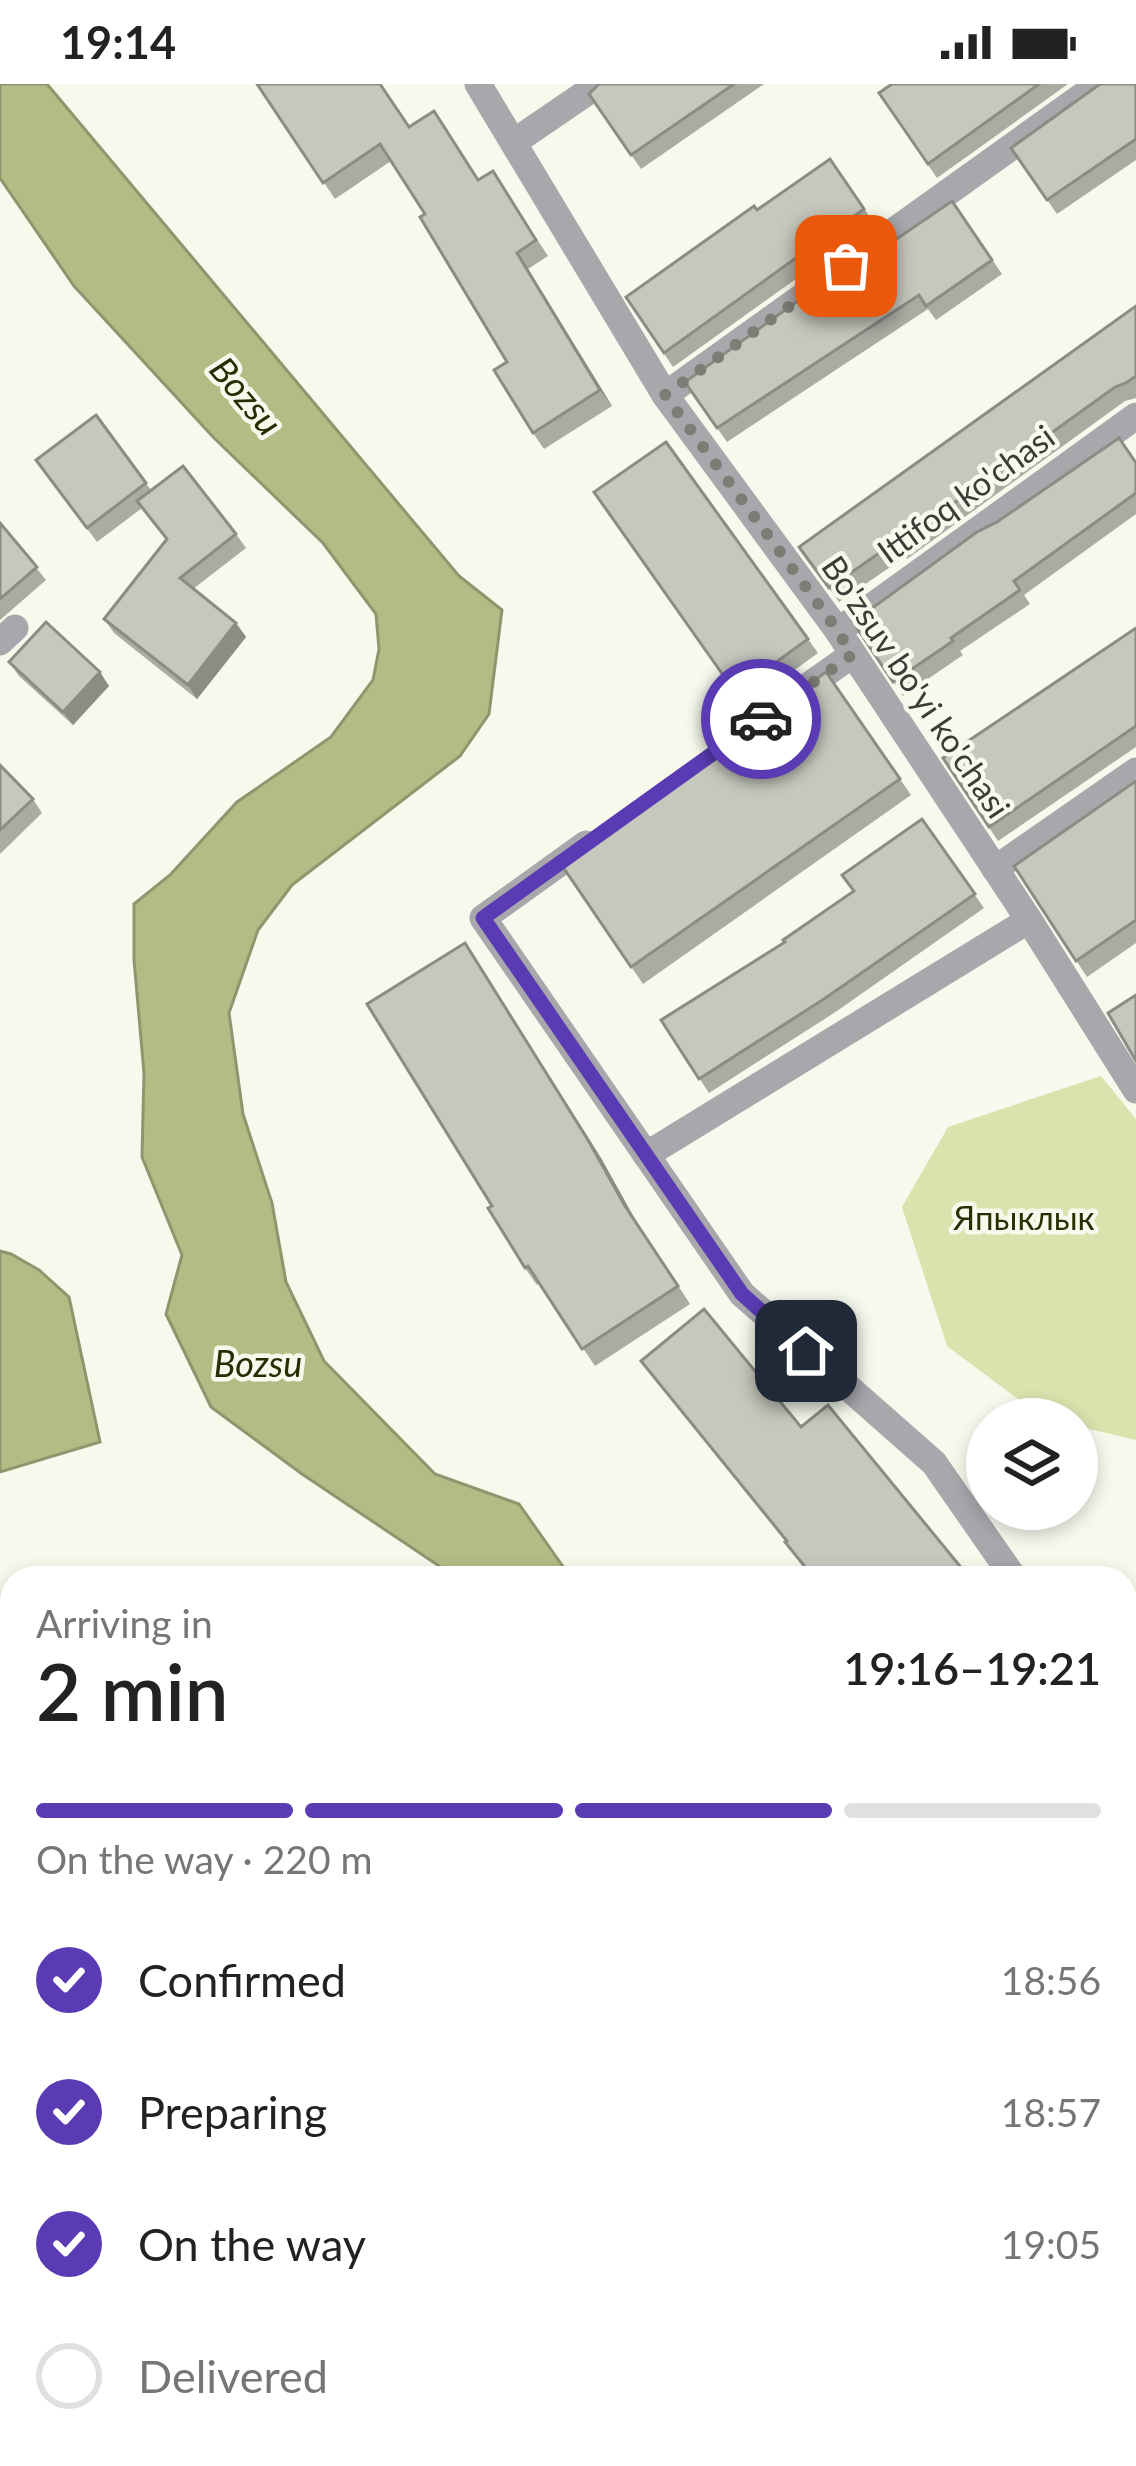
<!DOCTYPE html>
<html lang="en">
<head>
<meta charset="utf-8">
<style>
  :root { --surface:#fff; --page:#f2f2f2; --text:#222; --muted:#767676; --line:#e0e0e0; --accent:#5a3bb3 }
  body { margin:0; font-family:Lato,sans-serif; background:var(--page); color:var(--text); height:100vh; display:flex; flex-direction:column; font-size:45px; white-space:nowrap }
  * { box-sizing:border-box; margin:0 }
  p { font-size:39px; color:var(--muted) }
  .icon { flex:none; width:66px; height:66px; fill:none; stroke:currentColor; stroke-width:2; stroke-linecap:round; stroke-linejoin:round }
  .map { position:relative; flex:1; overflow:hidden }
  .drawer { position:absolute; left:0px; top:1482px; width:1137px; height:900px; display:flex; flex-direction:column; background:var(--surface); border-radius:36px 36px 0 0; box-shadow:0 6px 18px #0003 }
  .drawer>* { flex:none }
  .buttons { position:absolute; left:966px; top:1314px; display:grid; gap:24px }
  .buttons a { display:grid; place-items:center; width:132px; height:132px; border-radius:50%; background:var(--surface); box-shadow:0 6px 18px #0003; font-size:60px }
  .pin { position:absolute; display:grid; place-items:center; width:102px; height:102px; color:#fff; margin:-51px; border-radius:24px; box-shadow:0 6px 18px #0006 }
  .courier { position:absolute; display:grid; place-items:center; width:120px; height:120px; margin:-60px; border:9px solid #5a3bb3; border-radius:50%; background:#fff; color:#222; box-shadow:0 3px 15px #0007 }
  .overview em { font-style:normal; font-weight:600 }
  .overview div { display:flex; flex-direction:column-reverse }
  .overview { display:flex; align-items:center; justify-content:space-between; height:204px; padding:0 36px }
  h1 { font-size:78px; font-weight:600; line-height:90px }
  .bar { display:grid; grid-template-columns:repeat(4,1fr); gap:18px 12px; align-content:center; height:144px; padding:0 36px }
  .bar i { height:15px; border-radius:9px; background:var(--line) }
  .bar .selected { background:var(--accent) }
  .bar p { grid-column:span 4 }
  ol { padding:0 36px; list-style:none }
  li { display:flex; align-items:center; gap:36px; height:132px }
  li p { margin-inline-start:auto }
  li .icon { padding:12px; border-radius:50%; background:var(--accent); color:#fff; stroke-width:4 }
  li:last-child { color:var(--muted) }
  li i { width:66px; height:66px; border:6px solid var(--line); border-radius:50% }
  .status { display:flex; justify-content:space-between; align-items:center; height:84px; padding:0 60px; background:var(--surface); direction:ltr }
  .status svg { height:33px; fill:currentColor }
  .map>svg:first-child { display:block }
  .green { fill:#dae2ad }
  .water { fill:#b3bc85; stroke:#8f966e; stroke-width:3 }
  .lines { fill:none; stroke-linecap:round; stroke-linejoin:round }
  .lane { stroke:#a8a7ac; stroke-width:14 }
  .street { stroke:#a8a7ac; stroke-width:27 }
  .wall { fill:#aaaca3 }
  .shaded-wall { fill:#8b8c84 }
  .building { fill:#c6c8bd; stroke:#8b8c84; stroke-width:3 }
  .done { stroke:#7c7e76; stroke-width:12; stroke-dasharray:0 21.6 }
  .route { stroke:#5a3bb3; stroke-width:15 }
  .labels { text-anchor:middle; stroke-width:9; stroke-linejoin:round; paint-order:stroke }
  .street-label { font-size:33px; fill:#3b3c37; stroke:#f6f9ec }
  .park-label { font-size:33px; fill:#2a2e03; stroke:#f6f9ec }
  .water-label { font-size:36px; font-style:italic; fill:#282c01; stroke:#f6f9ec }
</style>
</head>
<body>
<div class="status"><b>19:14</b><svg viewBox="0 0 49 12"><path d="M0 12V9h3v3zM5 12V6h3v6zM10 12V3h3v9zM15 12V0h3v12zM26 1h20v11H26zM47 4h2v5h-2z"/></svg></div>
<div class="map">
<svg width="1136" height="2382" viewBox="0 0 1136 2382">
  <rect width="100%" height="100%" fill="#f6f9ec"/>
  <path class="green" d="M 1101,992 L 1136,1035 L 1136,1356 L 1077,1342 L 1077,1335 L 1045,1335 L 947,1262 L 902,1123 L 948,1043 Z"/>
  <g class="water">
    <path d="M 0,0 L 47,0 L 459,492 L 502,526 L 489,630 L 460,672 L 292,801 L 258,846 L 229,929 L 243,1030 L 272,1119 L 286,1198 L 324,1277 L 435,1390 L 519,1420 L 571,1494 L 457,1494 L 302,1390 L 211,1323 L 166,1230 L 182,1171 L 142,1073 L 144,989 L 134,876 L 134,820 L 170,791 L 237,718 L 331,653 L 373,596 L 379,565 L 376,530 L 323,459 L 214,354 L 74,202 L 0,94 Z"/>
    <path d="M 0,1167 L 11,1170 L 39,1186 L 69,1213 L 100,1358 L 0,1388 Z"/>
    <path d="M 920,2370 L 1016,2370 L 1022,2382 L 919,2382 Z"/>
  </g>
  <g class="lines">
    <g class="lane">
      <path d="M 253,2382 L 276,2370"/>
      <path d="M 805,2382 L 818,2370"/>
    </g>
    <g class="street">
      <path d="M 478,0 L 665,311 L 838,547 L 1029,836 L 1136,1006"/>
      <path d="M 514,58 L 599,0"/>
      <path d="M 665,311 L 1099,0"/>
      <path d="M 838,547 L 1136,332"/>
      <path d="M 0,558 L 15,544"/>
      <path d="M 798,609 L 852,571"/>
      <path d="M 586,760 L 483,834 L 742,1210 L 934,1379 L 1014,1494"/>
      <path d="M 995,785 L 1136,687"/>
      <path d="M 646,1071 L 1029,836"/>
      <path d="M 1125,1562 L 1136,1555"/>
      <path d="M 1125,1656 L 1136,1673"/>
      <path d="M 0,1874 L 12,1869"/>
      <path d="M 540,2370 L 547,2382"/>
    </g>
  </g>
  <g class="wall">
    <path d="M 257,0 L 409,43 L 479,96 L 493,87 L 548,172 L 528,185 L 612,322 L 544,365 L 533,349 L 507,278 L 425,130 L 391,77 L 335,115 Z"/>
    <path d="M 599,0 L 764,0 L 641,85 L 589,10 Z"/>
    <path d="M 892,0 L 1068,0 L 937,94 L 879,9 Z"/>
    <path d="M 1136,0 L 1136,76 L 1057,130 L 1011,64 Z"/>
    <path d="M 830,75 L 874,139 L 673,283 L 626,213 Z"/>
    <path d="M 952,117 L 1002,190 L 936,236 L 928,225 L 727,358 L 685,298 Z"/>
    <path d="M 1136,222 L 1136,314 L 1125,317 L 907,475 L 905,473 L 839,518 L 799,463 Z"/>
    <path d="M 96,331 L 151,406 L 236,450 L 246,464 L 193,505 L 236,539 L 246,553 L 197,615 L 114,549 L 104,535 L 166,455 L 142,424 L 97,458 L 36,376 Z"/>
    <path d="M 666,358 L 818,569 L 745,622 L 594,408 Z"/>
    <path d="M 1136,378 L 1136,430 L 1024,511 L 1030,520 L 960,567 L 963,571 L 903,612 L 853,538 Z"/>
    <path d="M 0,439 L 46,496 L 0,536 Z"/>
    <path d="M 1136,544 L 1136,663 L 998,757 L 943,674 Z"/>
    <path d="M 9,578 L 109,602 L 73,641 L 19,592 Z"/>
    <path d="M 826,588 L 911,711 L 643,900 L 559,777 Z"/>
    <path d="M 0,681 L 33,715 L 42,729 L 0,770 Z"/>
    <path d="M 1136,697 L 1136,859 L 1087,893 L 1014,782 Z"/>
    <path d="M 922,735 L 984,824 L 834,929 L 709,1009 L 661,936 L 785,858 L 854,807 Z"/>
    <path d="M 465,859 L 601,1074 L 637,1139 L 690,1220 L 595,1282 L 539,1199 L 537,1201 L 525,1184 L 492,1122 Z"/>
    <path d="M 641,1277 L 801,1343 L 964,1487 L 969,1494 L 812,1494 L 786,1458 Z"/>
    <path d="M 1136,1556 L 1136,1621 L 1128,1627 L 1125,1623 L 1125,1563 Z"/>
    <path d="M 1125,1816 L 1132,1938 L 1125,1943 Z"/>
  </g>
  <g class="shaded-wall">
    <path d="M 517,169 L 528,185 L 612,322 L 600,306 Z"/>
    <path d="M 236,539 L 246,553 L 197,615 L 188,601 Z"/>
    <path d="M 100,588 L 109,602 L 73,641 L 63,628 Z"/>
    <path d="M 465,859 L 601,1074 L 637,1139 L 690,1220 L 625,1122 Z"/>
  </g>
  <g class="building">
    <path d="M 257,0 L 380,0 L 409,43 L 434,27 L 478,96 L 493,87 L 536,156 L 517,169 L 600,306 L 533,349 L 494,286 L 507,278 L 420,133 L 425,130 L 380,60 L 323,99 Z"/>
    <path d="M 599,0 L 734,0 L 631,71 L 589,10 Z"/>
    <path d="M 892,0 L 1039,0 L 928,80 L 879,9 Z"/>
    <path d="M 1100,0 L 1136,0 L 1136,55 L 1047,116 L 1011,64 Z"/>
    <path d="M 830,75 L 864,125 L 664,269 L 626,213 L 754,122 L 757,126 Z"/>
    <path d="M 952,117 L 992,176 L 926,222 L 919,211 L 717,344 L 685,298 L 884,155 L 888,161 Z"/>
    <path d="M 1136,222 L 1136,292 L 1126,299 L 1115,303 L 897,460 L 895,458 L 829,504 L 799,463 Z"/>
    <path d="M 96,331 L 146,399 L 87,444 L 36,376 Z"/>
    <path d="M 1119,354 L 1136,379 L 1136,409 L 1014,497 L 1020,506 L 951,554 L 953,557 L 893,598 L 853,538 L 977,448 L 997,438 Z"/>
    <path d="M 666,358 L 808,555 L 735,608 L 594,408 Z"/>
    <path d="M 183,382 L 236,450 L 180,494 L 236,539 L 188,601 L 104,535 L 167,455 L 137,417 Z"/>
    <path d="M 0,439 L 37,483 L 0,515 Z"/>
    <path d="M 46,538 L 100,588 L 63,628 L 9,578 Z"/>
    <path d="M 1136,544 L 1136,642 L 989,743 L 943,674 Z"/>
    <path d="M 826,588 L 900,695 L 631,883 L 559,777 Z"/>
    <path d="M 0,681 L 33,715 L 0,746 Z"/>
    <path d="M 1136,697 L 1136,836 L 1076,877 L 1014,782 Z"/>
    <path d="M 922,735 L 975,810 L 824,915 L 699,995 L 661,936 L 785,858 L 783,856 L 854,807 L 842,791 Z"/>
    <path d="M 465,859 L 588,1056 L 625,1122 L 678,1202 L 582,1265 L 528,1182 L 525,1184 L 488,1124 L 492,1122 L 367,920 Z"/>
    <path d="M 1136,911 L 1136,977 L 1108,929 Z"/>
    <path d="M 704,1225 L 801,1343 L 828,1321 L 964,1487 L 956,1494 L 814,1494 L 785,1458 L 787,1457 L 641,1277 Z"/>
    <path d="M 1136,1556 L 1136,1600 L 1125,1608 L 1125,1563 Z"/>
    <path d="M 1136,1807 L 1136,1943 L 1125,1927 L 1125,1816 Z"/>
  </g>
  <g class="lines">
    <path class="done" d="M 761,635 L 852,571 L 838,547 L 665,311 L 846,182"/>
    <path class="route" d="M 761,635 L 483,834 L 742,1210 L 806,1267"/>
  </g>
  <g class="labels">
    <g class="street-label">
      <text transform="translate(966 410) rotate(-36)" y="12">Ittifoq ko'chasi</text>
      <text transform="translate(916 603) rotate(56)" y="12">Bo'zsuv bo'yi ko'chasi</text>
    </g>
    <g class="park-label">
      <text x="1024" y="1146">Япыклык</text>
    </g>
    <g class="water-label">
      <text transform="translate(246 312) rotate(50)" y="13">Bozsu</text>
      <text x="258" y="1293">Bozsu</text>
    </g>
  </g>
</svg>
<div class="buttons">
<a><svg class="icon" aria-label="layers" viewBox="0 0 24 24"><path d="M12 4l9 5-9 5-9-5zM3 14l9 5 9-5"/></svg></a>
</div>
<div class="pin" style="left:846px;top:182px;background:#ea580c"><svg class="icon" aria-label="bag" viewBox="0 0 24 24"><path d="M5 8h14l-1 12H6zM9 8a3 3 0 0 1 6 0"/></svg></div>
<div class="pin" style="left:806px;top:1267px;background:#1f2937"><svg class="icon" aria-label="home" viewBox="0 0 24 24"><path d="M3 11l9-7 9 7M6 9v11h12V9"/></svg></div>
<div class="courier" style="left:761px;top:635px"><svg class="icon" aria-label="car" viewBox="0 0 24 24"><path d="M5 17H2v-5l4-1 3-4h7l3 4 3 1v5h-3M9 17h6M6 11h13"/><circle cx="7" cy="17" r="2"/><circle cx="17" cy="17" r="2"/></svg></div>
<section class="drawer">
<div class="overview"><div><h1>2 min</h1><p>Arriving in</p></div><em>19:16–19:21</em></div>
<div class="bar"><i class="selected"></i><i class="selected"></i><i class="selected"></i><i></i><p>On the way · 220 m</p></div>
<ol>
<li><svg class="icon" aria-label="check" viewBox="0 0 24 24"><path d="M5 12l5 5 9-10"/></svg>Confirmed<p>18:56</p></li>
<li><svg class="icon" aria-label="check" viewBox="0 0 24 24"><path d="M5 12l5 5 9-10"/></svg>Preparing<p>18:57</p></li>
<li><svg class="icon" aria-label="check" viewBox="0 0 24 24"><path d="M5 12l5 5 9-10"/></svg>On the way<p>19:05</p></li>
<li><i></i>Delivered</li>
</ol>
</section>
</div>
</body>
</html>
